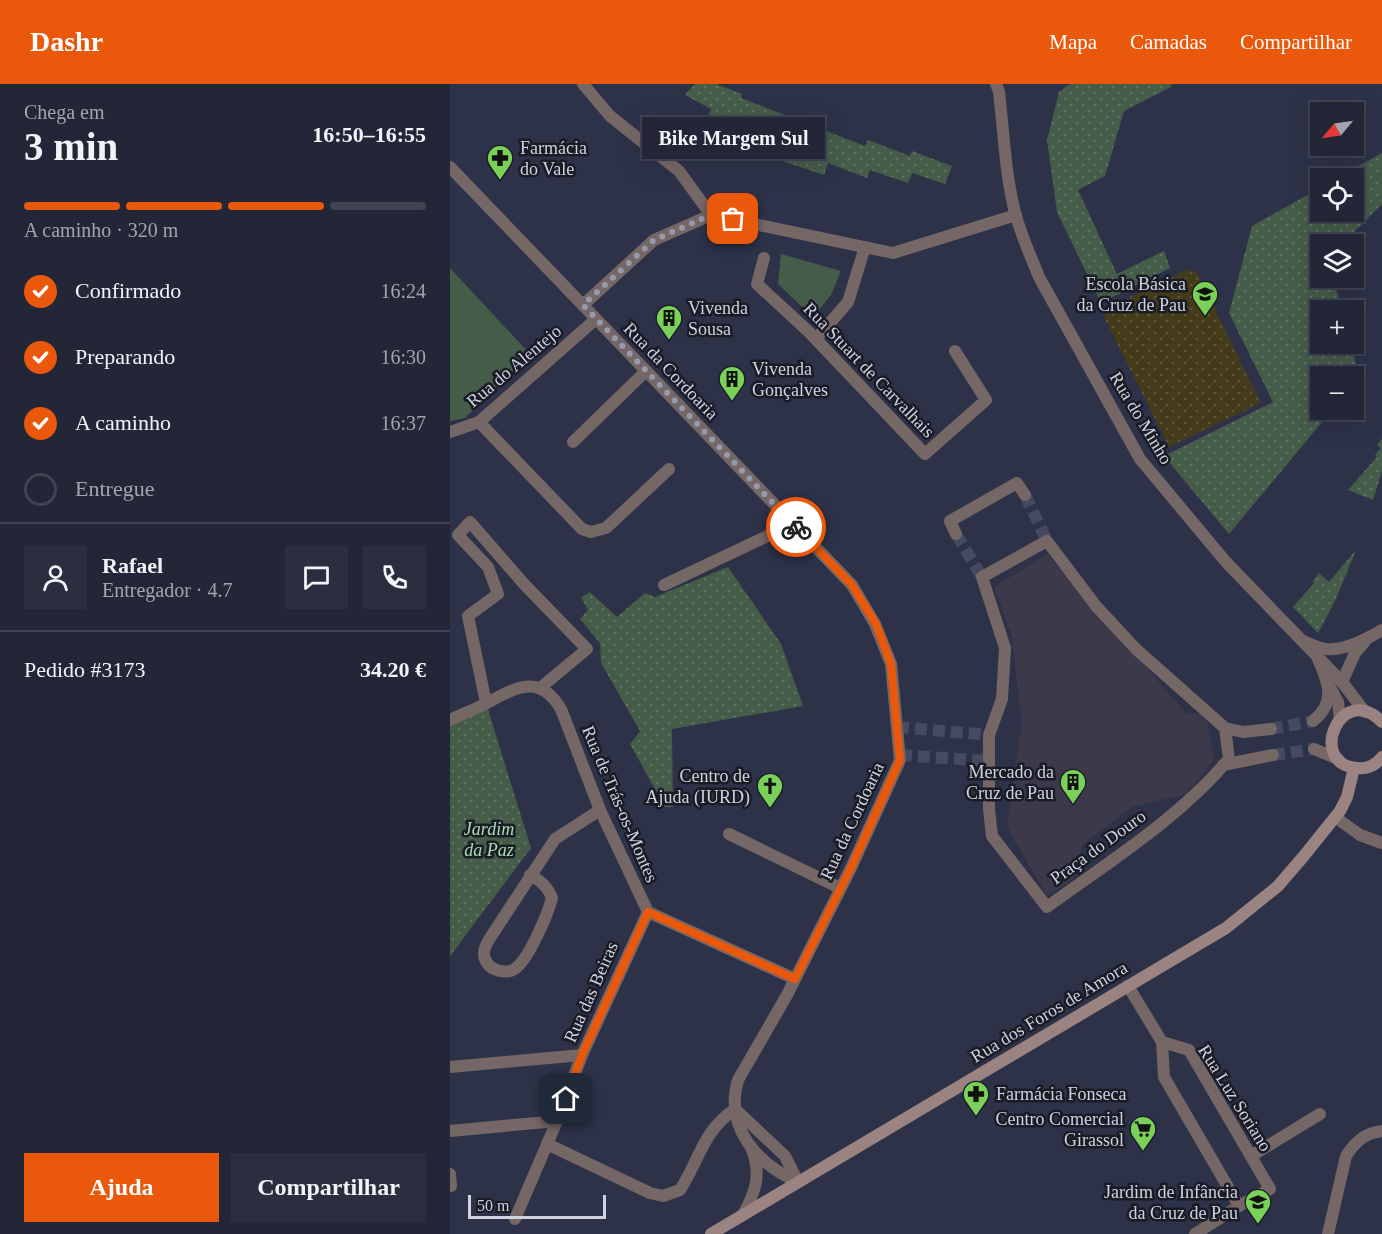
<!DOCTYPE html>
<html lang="pt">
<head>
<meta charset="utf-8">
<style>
  :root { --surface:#222637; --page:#2a2e3f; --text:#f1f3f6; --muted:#a2a5ad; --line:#3f4352; --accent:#ea580c }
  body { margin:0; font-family:Georgia,serif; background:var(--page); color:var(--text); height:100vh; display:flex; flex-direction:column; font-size:22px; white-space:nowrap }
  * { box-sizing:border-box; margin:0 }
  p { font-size:20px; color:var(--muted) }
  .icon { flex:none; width:33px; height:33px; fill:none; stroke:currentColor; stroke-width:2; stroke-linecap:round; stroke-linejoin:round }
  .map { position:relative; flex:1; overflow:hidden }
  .details { display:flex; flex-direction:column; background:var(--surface); width:450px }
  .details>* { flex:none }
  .needle { width:39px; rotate:241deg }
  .controls { position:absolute; left:860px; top:18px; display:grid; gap:12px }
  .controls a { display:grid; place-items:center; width:54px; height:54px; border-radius:0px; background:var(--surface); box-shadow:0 6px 24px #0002,0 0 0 2px var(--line); font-size:30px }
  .scale { position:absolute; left:18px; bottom:15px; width:138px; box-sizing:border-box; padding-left:6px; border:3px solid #cfd2e1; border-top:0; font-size:16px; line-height:21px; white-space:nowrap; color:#cfd2e1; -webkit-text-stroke:4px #191b25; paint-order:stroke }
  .pin { position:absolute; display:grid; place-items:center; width:51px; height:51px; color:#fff; margin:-26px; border-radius:12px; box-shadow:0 3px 9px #0006 }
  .courier { position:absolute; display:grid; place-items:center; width:60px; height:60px; margin:-30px; border:4px solid #ea580c; border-radius:50%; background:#fff; color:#222; box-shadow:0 2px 8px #0007 }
  .bubble { position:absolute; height:42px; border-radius:0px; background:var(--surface); box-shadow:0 6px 24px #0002,0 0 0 2px var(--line); font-size:20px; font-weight:600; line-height:42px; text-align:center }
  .head em { font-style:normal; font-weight:600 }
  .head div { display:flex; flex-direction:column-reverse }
  .head { display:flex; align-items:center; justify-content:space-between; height:102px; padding:0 24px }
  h1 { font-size:39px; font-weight:600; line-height:45px }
  .bar { display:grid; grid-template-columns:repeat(4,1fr); gap:9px 6px; align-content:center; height:72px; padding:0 24px }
  .bar i { height:8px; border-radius:4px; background:var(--line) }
  .bar .selected { background:var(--accent) }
  .bar p { grid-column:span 4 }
  .line { display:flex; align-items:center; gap:15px; padding:0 24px; border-top:2px solid var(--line) }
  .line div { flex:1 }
  .round { display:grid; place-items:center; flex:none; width:63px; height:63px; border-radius:0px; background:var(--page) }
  ol { padding:0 24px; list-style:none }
  li { display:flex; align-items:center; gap:18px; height:66px }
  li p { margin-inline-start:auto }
  li .icon { padding:6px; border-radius:50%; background:var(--accent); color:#fff; stroke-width:4 }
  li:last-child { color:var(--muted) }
  li i { width:33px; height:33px; border:3px solid var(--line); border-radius:50% }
  .action { display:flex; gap:12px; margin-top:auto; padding:12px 24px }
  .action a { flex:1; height:69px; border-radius:0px; background:var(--accent); color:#fff; font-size:24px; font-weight:600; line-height:69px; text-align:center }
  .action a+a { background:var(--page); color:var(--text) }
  header { display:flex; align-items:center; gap:36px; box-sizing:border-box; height:84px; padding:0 30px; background:var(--accent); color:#fff }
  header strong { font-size:28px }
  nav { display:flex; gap:33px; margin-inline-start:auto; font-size:21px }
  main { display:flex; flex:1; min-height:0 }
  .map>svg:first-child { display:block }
  .commercial { fill:#3c394a }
  .grass { fill:url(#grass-dots) }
  .sand { fill:url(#sand-dots) }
  .garden { fill:#455c49 }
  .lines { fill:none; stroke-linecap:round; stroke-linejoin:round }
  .minor-tunnel { stroke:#464a60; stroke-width:12; stroke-dasharray:12 6; stroke-linecap:butt }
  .minor { stroke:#756765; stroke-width:12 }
  .tertiary { stroke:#756765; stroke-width:12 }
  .secondary { stroke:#9a8380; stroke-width:12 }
  .done { stroke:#979aac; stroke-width:6; stroke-dasharray:0 10.8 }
  .route { stroke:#ea580c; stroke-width:8 }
  .labels { text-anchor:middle; stroke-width:5; stroke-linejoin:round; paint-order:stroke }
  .poi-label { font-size:18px; fill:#cfd2e1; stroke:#191b25; text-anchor:end }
  .street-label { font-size:18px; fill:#cfd2e1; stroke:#191b25 }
  .park-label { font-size:18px; font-style:italic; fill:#a7dfb2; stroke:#191b25 }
</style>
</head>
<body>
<header>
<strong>Dashr</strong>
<nav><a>Mapa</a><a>Camadas</a><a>Compartilhar</a></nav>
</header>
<main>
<section class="details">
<div class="head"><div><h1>3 min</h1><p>Chega em</p></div><em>16:50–16:55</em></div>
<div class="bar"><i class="selected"></i><i class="selected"></i><i class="selected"></i><i></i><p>A caminho · 320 m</p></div>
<ol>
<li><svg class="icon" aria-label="check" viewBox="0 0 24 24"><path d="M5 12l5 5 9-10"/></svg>Confirmado<p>16:24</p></li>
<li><svg class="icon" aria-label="check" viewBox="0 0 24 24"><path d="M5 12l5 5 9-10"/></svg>Preparando<p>16:30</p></li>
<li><svg class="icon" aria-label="check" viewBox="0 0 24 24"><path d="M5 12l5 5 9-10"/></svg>A caminho<p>16:37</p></li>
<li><i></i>Entregue</li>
</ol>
<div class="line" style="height:108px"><a class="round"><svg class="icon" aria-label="person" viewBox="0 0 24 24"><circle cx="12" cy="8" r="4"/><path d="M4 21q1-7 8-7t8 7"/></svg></a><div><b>Rafael</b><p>Entregador · 4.7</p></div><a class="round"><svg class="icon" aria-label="chat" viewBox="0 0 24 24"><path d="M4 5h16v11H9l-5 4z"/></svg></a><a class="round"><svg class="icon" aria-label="phone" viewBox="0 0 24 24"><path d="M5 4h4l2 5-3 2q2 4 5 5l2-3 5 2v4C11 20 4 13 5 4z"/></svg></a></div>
<div class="line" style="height:78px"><div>Pedido #3173</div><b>34.20 €</b></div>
<div class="action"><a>Ajuda</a><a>Compartilhar</a></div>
</section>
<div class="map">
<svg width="932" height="1150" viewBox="0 0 932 1150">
  <defs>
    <pattern id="grass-dots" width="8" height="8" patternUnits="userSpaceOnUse" patternTransform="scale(1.5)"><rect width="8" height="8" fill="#455c49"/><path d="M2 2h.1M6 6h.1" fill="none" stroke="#5f7263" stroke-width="1.8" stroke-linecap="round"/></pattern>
    <pattern id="sand-dots" width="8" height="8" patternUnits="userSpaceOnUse" patternTransform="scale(1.5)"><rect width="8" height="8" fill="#443b1b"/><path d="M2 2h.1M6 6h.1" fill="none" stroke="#5e563c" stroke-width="1.8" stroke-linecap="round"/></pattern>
  </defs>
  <rect width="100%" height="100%" fill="#2e3249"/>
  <path class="commercial" d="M 597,470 L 736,629 L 756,631 L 764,676 L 736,710 L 682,723 L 633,760 L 623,795 L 597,812 L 557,742 L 572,637 L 561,549 L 544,503 Z"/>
  <g class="grass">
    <path d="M 245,0 L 266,0 L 292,10 L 291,14 L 415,62 L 418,56 L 460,72 L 462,67 L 502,82 L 495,100 L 462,89 L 458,99 L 420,86 L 417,94 L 378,79 L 374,91 L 296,65 L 298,58 L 254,43 L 261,25 L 235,11 Z"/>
    <path d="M 620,0 L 722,0 L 721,3 L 674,27 L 655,92 L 628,106 L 667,190 L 714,167 L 720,184 L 651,219 L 607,128 L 597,56 L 609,8 Z"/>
    <path d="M 932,69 L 932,120 L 892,160 L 870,160 L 870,194 L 883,194 L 892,226 L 870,226 L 870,260 L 901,260 L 909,292 L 903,300 L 903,292 L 870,292 L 870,326 L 882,326 L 779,450 L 714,372 L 823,318 L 779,229 L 802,142 L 870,104 L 870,128 L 903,128 L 903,94 L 887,94 Z"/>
    <path d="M 932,355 L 932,387 L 923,416 L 898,406 L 927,373 L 925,371 L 931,364 L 927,361 Z"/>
    <path d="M 906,466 L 885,517 L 868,549 L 843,523 L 864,499 L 863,497 L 869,489 L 879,498 Z"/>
    <path d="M 278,483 L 331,560 L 353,622 L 222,645 L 223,723 L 215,723 L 180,660 L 190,647 L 151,579 L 150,559 L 130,535 L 138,526 L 131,513 L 140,508 L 167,533 L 195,509 L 205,513 Z"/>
    <path d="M 36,619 L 81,764 L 0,872 L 0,636 Z"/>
  </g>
  <path class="sand" d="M 737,186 L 746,187 L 811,319 L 719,363 L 654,233 L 658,224 Z"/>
  <g class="garden">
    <path d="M 331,170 L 391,187 L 381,211 L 363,233 L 328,200 Z"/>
    <path d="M 0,184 L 80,270 L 15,334 L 0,337 Z"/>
  </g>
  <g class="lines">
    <g class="minor-tunnel">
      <path d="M 575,411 L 597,457"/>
      <path d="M 506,450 L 532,493"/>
      <path d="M 447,643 L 539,651"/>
      <path d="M 821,645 L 863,637"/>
      <path d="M 450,671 L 536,677 L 539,680"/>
      <path d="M 823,671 L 864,665"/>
    </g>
    <g class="minor">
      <path d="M 133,0 L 160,32 L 229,87 L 261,131"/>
      <path d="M 314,174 L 307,200 L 359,248 L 475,370 L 536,316 L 505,267"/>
      <path d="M 133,221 L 204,156 L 261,131 L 443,169 L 566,131"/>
      <path d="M 366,255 L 398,218 L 415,163"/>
      <path d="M 29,338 L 132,445 L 141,448 L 156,444 L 219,385"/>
      <path d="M 0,348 L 29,338 L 146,235"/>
      <path d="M 123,358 L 196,287"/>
      <path d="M 506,450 L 500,437 L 567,399 L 575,411"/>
      <path d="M 214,501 L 343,440"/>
      <path d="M 853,557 C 860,560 868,564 876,565 C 895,567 917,555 932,546"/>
      <path d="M 892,598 L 905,569 L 916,556"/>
      <path d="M 879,601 L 888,618 L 890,635"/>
      <path d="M 36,619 L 18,532 L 48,510 L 38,483 L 8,451 L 20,438 L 74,500 L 137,565 L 90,604"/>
      <path d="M 0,636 C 12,630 23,626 35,620 C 65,604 89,588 111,625 L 150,726 L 198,828 L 345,895"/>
      <path d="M 863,637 C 887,618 878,598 868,575"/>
      <path d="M 775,644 L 779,675 C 728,735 660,777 597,823 L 542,752 L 539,725 L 539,651 L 552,615 L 555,564 L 532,493 L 597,457 L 646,522 L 686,565 L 775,644 L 793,648 L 821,645"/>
      <path d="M 864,665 L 888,675"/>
      <path d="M 773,681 L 823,671"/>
      <path d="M 885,733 L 910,751 L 932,759"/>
      <path d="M 279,750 L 390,804"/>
      <path d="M 80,791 C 91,797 97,802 102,814 C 98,830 79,874 66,884 C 57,891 39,887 35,875 C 32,868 36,860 40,854 L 105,755 L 150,726"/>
      <path d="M 678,902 L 712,958 L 714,993 L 789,1122 L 820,1105 L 739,966 L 712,958"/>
      <path d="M 0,983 L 132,971"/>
      <path d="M 0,1047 L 107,1037"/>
      <path d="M 97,1060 L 200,1109 L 213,1112 L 230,1106 C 250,1075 252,1048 285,1025"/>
      <path d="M 801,1072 L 870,1030"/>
      <path d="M 0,1090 L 1,1102"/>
      <path d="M 65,1135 L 107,1037 L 132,971 L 198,828"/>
      <path d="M 745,1150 L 789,1122"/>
      <path d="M 878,1150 L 896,1072 C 905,1058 915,1049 932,1047"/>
    </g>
    <g class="tertiary">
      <path d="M 546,0 L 549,8 C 554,49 555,92 566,132 C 572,153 581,173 589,193 L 690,375 L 776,478 L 892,598 L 915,628"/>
      <path d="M 0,83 L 402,501 L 425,540 L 441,580 L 450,676 L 401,784 L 337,911 L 288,996 C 274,1043 307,1080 348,1098"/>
      <path d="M 285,1025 L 335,1072 L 348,1098"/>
      <path d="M 293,1131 C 306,1107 312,1090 301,1063"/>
    </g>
    <g class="secondary">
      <path d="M 932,638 C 891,596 856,680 907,684 C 917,685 926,681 932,673"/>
      <path d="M 261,1150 L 776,844 L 828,802 L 853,773 L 890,727 L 897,713 L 904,684"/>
    </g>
  </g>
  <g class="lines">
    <path class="done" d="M 283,135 L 261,131 L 204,156 L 133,221 L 346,443"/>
    <path class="route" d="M 116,1015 L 132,971 L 198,828 L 345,895 L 401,784 L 450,676 L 441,580 L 426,540 L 402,501 L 346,443"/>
  </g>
  <defs>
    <g id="pharmacy-pin" transform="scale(1.35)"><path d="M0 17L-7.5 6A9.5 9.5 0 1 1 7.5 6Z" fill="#79d158" stroke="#191b25"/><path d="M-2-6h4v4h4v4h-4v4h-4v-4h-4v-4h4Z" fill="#111"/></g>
    <g id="school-pin" transform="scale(1.35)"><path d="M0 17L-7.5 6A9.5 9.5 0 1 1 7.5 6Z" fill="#79d158" stroke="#191b25"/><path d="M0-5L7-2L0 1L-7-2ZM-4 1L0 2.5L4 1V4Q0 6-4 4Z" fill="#111"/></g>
    <g id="building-pin" transform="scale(1.35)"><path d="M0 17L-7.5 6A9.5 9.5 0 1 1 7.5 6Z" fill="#79d158" stroke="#191b25"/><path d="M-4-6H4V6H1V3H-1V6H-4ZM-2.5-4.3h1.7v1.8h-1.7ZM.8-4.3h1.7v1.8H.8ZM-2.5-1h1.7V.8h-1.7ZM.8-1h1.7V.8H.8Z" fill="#111"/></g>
    <g id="church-pin" transform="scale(1.35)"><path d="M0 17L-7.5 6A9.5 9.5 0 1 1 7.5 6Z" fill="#79d158" stroke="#191b25"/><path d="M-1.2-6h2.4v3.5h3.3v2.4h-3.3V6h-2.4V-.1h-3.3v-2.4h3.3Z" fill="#111"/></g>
    <g id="supermarket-pin" transform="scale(1.35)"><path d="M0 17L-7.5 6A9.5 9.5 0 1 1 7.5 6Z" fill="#79d158" stroke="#191b25"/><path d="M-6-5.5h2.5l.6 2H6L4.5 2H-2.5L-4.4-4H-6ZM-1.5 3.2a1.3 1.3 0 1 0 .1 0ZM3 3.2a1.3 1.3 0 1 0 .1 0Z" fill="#111"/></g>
  </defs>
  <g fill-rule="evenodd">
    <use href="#pharmacy-pin" x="50" y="74"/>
    <use href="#school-pin" x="755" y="210"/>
    <use href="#building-pin" x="219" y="234"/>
    <use href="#building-pin" x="282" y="295"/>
    <use href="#building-pin" x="623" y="698"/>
    <use href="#church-pin" x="320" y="702"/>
    <use href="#pharmacy-pin" x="526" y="1010"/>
    <use href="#supermarket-pin" x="693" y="1045"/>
    <use href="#school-pin" x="808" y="1118"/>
  </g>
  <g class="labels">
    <g class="poi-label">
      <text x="70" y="70" text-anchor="start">Farmácia<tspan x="70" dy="21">do Vale</tspan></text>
      <text x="736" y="206">Escola Básica<tspan x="736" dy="21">da Cruz de Pau</tspan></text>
      <text x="238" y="230" text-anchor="start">Vivenda<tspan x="238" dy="21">Sousa</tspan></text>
      <text x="302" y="291" text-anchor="start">Vivenda<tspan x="302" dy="21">Gonçalves</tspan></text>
      <text x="604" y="694">Mercado da<tspan x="604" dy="21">Cruz de Pau</tspan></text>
      <text x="300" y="698">Centro de<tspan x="300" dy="21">Ajuda (IURD)</tspan></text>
      <text x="546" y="1016" text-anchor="start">Farmácia Fonseca</text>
      <text x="674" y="1041">Centro Comercial<tspan x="674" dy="21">Girassol</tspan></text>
      <text x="788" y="1114">Jardim de Infância<tspan x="788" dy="21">da Cruz de Pau</tspan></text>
    </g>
    <g class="street-label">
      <text transform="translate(64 282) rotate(-40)" y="6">Rua do Alentejo</text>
      <text transform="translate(419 286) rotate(46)" y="6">Rua Stuart de Carvalhais</text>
      <text transform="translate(221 287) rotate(46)" y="6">Rua da Cordoaria</text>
      <text transform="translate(691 334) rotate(59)" y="6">Rua do Minho</text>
      <text transform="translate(170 720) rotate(67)" y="6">Rua de Trás-os-Montes</text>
      <text transform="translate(402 737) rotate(-65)" y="6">Rua da Cordoaria</text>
      <text transform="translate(648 763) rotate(-36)" y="6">Praça do Douro</text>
      <text transform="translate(141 908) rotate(-66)" y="6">Rua das Beiras</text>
      <text transform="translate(599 928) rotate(-31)" y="6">Rua dos Foros de Amora</text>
      <text transform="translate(785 1014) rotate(58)" y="6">Rua Luz Soriano</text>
    </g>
    <g class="park-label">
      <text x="39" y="751">Jardim<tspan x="39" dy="21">da Paz</tspan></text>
    </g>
  </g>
</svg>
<div class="controls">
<a><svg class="needle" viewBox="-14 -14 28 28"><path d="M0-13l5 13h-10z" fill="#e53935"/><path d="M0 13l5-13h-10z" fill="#a2a5ad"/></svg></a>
<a><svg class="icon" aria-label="locate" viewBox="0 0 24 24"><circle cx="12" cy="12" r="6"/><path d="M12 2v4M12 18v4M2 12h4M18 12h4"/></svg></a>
<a><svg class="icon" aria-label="layers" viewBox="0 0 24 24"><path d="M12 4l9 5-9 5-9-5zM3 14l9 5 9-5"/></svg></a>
<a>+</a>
<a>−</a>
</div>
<div class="scale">50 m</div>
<div class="pin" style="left:283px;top:135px;background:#ea580c"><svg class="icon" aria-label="bag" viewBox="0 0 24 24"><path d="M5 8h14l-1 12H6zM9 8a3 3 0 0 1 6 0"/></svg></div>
<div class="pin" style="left:116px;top:1015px;background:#1f2937"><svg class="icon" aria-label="home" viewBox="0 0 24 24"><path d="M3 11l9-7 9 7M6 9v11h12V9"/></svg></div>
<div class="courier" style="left:346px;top:443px"><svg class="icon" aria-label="bike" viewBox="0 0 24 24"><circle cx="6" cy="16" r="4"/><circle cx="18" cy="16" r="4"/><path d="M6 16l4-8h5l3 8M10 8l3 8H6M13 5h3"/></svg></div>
<div class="bubble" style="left:192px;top:33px;width:183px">Bike Margem Sul</div>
</div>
</main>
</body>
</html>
